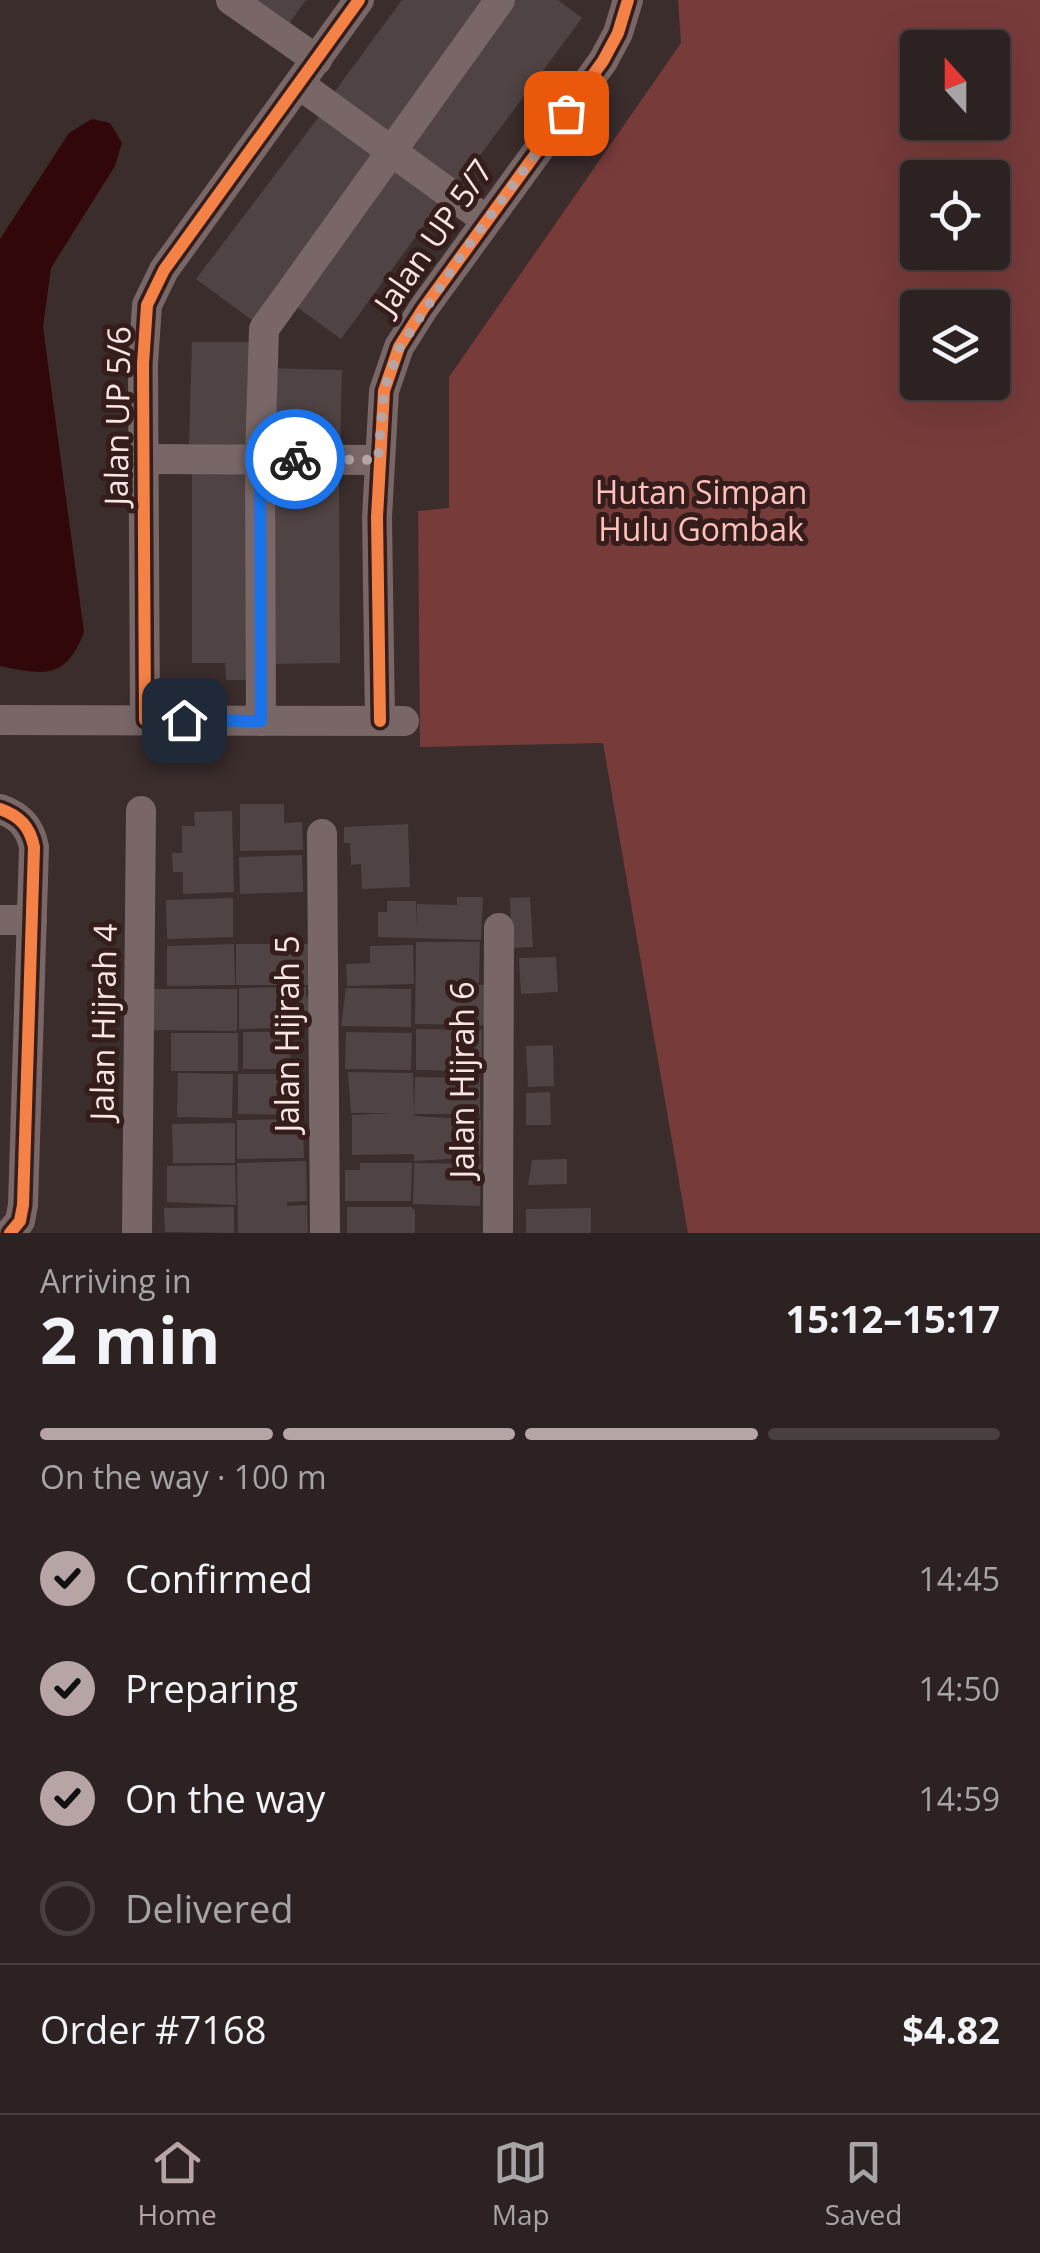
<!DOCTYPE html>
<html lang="en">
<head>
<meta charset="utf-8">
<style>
  :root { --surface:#2c2221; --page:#382f2e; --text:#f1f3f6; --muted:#a6a4a5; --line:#483f3f; --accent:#b6a5a4 }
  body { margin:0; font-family:"Open Sans",sans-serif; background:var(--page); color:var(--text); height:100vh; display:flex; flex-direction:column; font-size:38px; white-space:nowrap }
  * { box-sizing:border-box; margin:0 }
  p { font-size:32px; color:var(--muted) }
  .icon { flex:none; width:55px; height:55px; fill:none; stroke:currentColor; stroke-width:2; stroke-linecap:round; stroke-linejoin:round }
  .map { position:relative; height:1233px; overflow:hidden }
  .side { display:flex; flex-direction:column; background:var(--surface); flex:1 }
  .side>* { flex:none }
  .needle { width:65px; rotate:339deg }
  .controls { position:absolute; left:900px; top:30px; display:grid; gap:20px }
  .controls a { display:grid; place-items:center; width:110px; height:110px; border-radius:10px; background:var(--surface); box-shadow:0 10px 40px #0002,0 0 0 2px var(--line); font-size:50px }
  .pin { position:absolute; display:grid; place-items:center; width:85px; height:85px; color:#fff; margin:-42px; border-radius:20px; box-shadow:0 5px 15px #0006 }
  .courier { position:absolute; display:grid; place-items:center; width:100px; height:100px; margin:-50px; border:8px solid #1a73e8; border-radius:50%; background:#fff; color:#222; box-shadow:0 2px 12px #0007 }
  .summary em { font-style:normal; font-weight:700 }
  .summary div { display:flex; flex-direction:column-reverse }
  .summary { display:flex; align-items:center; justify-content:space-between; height:170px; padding:0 40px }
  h1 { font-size:65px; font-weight:700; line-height:75px }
  .bar { display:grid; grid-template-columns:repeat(4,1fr); gap:15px 10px; align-content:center; height:120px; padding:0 40px }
  .bar i { height:12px; border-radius:8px; background:var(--line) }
  .bar .active { background:var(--accent) }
  .bar p { grid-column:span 4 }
  .line { display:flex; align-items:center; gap:25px; padding:0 40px; border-top:2px solid var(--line) }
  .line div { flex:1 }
  ol { padding:0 40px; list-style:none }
  li { display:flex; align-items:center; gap:30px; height:110px }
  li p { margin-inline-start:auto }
  li .icon { padding:10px; border-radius:50%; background:var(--accent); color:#111; stroke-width:4 }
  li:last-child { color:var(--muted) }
  li i { width:55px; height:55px; border:5px solid var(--line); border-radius:50% }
  .dock { display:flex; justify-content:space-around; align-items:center; height:140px; border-top:2px solid var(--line); background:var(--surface); font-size:28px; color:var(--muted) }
  .dock a { display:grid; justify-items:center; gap:5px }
  .dock .active { color:var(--accent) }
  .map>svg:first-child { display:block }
  .forest { fill:#773b3a; fill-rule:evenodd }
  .water { fill:#310709 }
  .building { fill:#4f4443 }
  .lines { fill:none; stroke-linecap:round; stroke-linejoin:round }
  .minor { stroke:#786766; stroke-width:30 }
  .cycleway-casing { stroke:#351d1c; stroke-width:19 }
  .cycleway { stroke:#f48246; stroke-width:12 }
  .done { stroke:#b6a5a4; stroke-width:10; stroke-dasharray:0 18 }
  .route { stroke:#1a73e8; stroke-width:12 }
  .labels { text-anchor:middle; stroke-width:10; stroke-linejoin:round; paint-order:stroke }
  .street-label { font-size:32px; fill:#f8e6e5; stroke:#351d1c }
  .park-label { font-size:32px; fill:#ffc0bb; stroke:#351d1c }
</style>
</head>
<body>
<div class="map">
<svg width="1040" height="1233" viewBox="0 0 1040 1233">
  <rect width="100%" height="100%" fill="#3a2d2c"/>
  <path class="forest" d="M 678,0 L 1040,0 L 1040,1233 L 688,1233 L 603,743 L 420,747 L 418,511 L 449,508 L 449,377 L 681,43 ZM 918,48 L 992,48 L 992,122 L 918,122 ZM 918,178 L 992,178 L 992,252 L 918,252 ZM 918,308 L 992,308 L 992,382 L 918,382 Z"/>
  <path class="water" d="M 92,119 L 110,123 L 122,143 L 115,166 L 51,268 L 43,327 L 84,632 C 66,680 44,675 0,666 L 0,239 L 69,133 Z"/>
  <g class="building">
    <path d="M 252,0 L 306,0 L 288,25 Z"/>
    <path d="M 402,0 L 493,0 L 393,137 L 333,94 Z"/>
    <path d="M 508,0 L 558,0 L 582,18 L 458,185 L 402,144 Z"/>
    <path d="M 324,110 L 383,155 L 256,323 L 196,279 Z"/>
    <path d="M 394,162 L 444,198 L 341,339 L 291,303 Z"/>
    <path d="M 192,342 L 257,342 L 255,445 L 189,444 Z"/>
    <path d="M 268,368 L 342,370 L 340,448 L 266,446 Z"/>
    <path d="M 255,464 L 256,680 L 226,680 L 225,663 L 192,663 L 192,465 Z"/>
    <path d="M 339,465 L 340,663 L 267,664 L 266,466 Z"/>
    <path d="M 240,804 L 284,804 L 284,823 L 302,822 L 303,850 L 240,851 Z"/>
    <path d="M 232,811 L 234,892 L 183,894 L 183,872 L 173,872 L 172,853 L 182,853 L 182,826 L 195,826 L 194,812 Z"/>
    <path d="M 408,824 L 410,887 L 362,889 L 361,864 L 351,865 L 350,843 L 344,843 L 344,827 Z"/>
    <path d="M 302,855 L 303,892 L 240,894 L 239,857 Z"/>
    <path d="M 457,897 L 483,897 L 481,940 L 378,937 L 378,912 L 387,912 L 387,901 L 416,901 L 417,926 L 417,904 L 457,905 Z"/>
    <path d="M 530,897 L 533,947 L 512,948 L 510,898 Z"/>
    <path d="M 233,898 L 233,937 L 167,939 L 166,900 Z"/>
    <path d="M 416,942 L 480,942 L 479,983 L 442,984 L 486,985 L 485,1025 L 415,1024 Z"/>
    <path d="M 234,944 L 235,985 L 167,986 L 167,946 Z"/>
    <rect x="236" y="944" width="76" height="41"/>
    <path d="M 413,945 L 414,984 L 347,986 L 346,964 L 370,963 L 370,946 Z"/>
    <path d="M 556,957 L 558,992 L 521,994 L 519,958 Z"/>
    <path d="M 306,987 L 306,997 L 316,997 L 317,1027 L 239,1029 L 239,988 Z"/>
    <path d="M 346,988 L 411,989 L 411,1027 L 341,1026 Z"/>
    <path d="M 153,989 L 237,989 L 237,1031 L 153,1030 Z"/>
    <path d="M 416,1029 L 482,1030 L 482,1071 L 416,1070 Z"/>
    <path d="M 243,1032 L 291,1032 L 290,1069 L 243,1069 Z"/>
    <path d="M 346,1032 L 412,1033 L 411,1070 L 345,1069 Z"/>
    <rect x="171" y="1033" width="67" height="38"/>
    <path d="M 553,1045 L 554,1086 L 528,1087 L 526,1046 Z"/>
    <path d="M 348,1072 L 413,1073 L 414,1116 L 481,1120 L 480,1157 L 414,1161 L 414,1154 L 352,1155 L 352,1115 L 392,1113 L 351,1113 Z"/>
    <path d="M 178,1073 L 233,1074 L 232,1118 L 177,1117 Z"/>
    <path d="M 238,1074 L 304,1074 L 303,1115 L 238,1114 Z"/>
    <path d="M 415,1077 L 480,1078 L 480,1114 L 414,1114 Z"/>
    <path d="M 550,1092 L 551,1125 L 526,1125 L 526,1093 Z"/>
    <path d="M 303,1119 L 304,1158 L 237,1159 L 237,1120 Z"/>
    <path d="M 235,1123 L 235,1163 L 173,1163 L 172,1124 Z"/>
    <path d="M 567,1159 L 567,1184 L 528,1185 L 532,1160 Z"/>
    <path d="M 306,1161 L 307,1201 L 287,1202 L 287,1206 L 307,1205 L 308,1233 L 238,1233 L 237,1163 Z"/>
    <path d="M 360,1163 L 412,1163 L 411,1201 L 345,1201 L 345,1170 L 360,1170 Z"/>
    <path d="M 414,1163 L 481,1164 L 480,1206 L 413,1204 Z"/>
    <path d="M 235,1165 L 236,1205 L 167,1202 L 167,1166 Z"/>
    <path d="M 234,1207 L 234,1233 L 165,1232 L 164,1208 Z"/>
    <path d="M 347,1207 L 411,1207 L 415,1210 L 415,1233 L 347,1233 Z"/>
    <path d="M 591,1208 L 591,1233 L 526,1233 L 526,1209 Z"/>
  </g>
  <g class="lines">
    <g class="minor">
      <path d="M 231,0 L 317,60"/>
      <path d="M 299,84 L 486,220"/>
      <path d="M 144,459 L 378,460"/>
      <path d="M 0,720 L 404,721"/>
      <path d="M 145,720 L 143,364 L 147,305 L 164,270 L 359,0"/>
      <path d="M 261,721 L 260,459 L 264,329 L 500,0"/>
      <path d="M 380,721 L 377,517 L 384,391 L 399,347 L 423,309 L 603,61 L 618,33 L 628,0"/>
      <path d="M 0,809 C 20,816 30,827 34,847 L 23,1205 L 20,1221 L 10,1233"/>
      <path d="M 322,834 L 325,1233"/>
      <path d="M 0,920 L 32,920"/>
      <path d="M 137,1233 L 141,811"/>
      <path d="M 498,1233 L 499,928"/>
    </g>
    <g class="cycleway-casing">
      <g id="cycleway">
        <path d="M 145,720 L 143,364 L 147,305 L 164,270 L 359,0"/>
        <path d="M 380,721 L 377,517 L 384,391 L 399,347 L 423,309 L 603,61 L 618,33 L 628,0"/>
        <path d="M 0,809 C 20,816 30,827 34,847 L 23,1205 L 20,1221 L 10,1233"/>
      </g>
    </g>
    <use href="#cycleway" class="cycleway"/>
  </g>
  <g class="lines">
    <path class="done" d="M 295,459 L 378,460 L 384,390 L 400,347 L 465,250 L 566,113"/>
    <path class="route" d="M 184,720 L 261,721 L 260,459 L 295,459"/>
  </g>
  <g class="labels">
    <g class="street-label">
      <text transform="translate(434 237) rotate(-55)" y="11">Jalan UP 5/7</text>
      <text transform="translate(118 416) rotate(-89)" y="11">Jalan UP 5/6</text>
      <text transform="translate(104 1022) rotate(-89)" y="11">Jalan Hijrah 4</text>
      <text transform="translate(288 1034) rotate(-90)" y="11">Jalan Hijrah 5</text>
      <text transform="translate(463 1080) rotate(-90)" y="11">Jalan Hijrah 6</text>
    </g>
    <g class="park-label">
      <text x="701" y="504">Hutan Simpan<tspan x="701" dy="37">Hulu Gombak</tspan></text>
    </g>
  </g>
</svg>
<div class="controls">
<a><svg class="needle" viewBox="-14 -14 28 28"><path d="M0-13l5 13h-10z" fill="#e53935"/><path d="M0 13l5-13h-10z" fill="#a6a4a5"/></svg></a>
<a><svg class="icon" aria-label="locate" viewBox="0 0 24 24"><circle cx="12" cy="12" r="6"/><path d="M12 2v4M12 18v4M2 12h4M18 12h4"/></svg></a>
<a><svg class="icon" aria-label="layers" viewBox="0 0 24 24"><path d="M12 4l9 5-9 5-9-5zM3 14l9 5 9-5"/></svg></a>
</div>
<div class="pin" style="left:566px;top:113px;background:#ea580c"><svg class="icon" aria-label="bag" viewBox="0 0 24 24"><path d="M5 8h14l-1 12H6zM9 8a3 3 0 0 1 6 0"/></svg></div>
<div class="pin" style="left:184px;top:720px;background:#1f2937"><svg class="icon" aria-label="home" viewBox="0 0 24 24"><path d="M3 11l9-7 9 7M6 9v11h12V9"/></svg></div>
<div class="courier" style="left:295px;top:459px"><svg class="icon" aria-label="bike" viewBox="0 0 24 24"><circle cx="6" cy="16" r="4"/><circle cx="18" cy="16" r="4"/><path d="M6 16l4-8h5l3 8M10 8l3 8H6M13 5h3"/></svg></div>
</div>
<section class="side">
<div class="summary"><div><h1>2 min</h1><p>Arriving in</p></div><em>15:12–15:17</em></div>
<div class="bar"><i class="active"></i><i class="active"></i><i class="active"></i><i></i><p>On the way · 100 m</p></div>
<ol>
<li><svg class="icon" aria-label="check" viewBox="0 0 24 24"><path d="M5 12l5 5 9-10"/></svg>Confirmed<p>14:45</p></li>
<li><svg class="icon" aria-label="check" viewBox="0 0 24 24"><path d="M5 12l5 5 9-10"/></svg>Preparing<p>14:50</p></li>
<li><svg class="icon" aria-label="check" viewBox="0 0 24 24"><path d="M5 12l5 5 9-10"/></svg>On the way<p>14:59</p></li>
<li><i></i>Delivered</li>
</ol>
<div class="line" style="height:130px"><div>Order #7168</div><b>$4.82</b></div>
</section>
<nav class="dock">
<a class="active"><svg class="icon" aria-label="home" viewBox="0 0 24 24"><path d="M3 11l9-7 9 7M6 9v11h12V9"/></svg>Home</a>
<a><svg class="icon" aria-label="map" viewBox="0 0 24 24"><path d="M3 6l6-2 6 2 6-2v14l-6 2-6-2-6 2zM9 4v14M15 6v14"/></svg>Map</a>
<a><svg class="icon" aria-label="saved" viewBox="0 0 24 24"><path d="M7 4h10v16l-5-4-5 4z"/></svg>Saved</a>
</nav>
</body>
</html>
